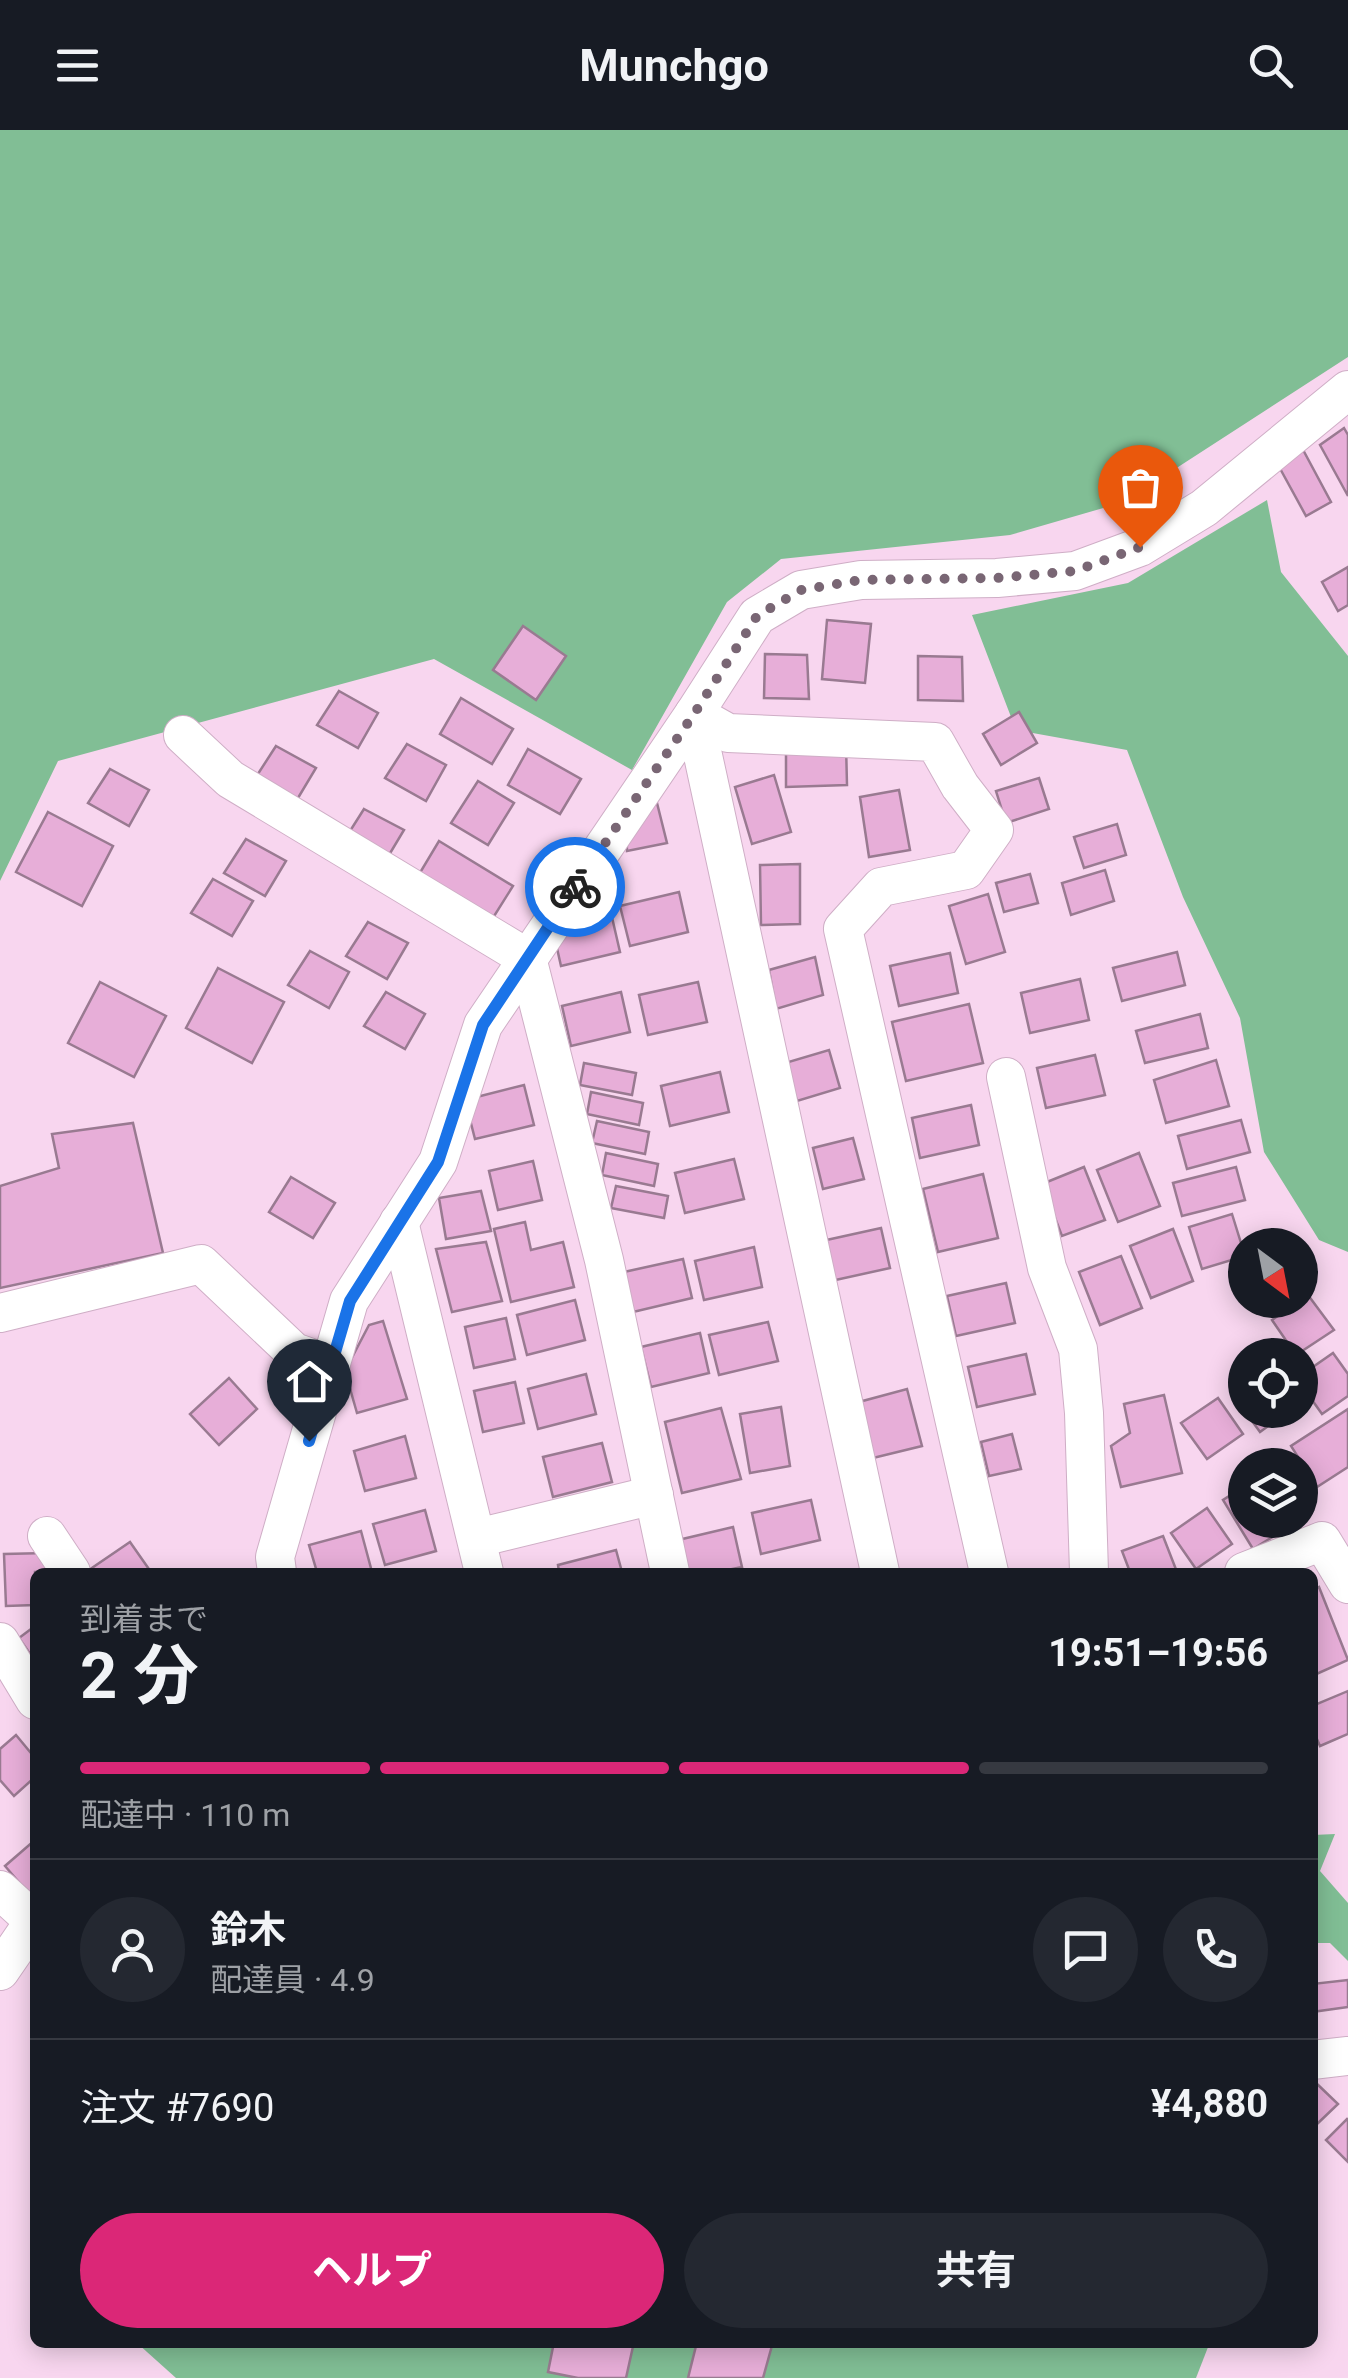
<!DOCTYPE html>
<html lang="ja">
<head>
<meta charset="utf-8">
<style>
  :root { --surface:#171b24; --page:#242831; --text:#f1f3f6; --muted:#9ea1a6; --line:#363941; --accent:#db2777 }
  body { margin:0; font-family:Roboto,"Noto Sans JP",sans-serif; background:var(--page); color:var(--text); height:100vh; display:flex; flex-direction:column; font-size:38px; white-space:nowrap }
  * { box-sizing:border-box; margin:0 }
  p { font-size:32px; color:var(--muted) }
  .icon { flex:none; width:55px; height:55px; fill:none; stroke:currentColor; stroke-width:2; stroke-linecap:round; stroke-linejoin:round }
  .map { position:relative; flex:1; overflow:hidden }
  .side { position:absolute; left:30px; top:1438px; width:1288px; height:780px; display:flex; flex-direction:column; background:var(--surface); border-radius:15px; box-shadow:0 5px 25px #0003 }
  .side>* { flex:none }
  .needle { width:65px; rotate:148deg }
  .tools { position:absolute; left:1228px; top:1098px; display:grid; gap:20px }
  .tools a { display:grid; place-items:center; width:90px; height:90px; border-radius:50%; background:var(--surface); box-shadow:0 5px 25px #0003; font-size:50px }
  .pin { position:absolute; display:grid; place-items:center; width:85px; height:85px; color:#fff; margin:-102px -42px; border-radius:50% 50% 50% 0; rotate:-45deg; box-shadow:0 0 10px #0007 }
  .pin .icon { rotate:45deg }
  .courier { position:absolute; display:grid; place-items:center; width:100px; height:100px; margin:-50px; border:8px solid #1a73e8; border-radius:50%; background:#fff; color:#222; box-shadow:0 2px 12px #0007 }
  .overview em { font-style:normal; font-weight:700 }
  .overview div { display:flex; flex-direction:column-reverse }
  .overview { display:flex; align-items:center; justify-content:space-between; height:170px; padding:0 50px }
  h1 { font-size:65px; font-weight:700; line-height:75px }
  .bar { display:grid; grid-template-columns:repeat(4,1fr); gap:15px 10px; align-content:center; height:120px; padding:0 50px }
  .bar i { height:12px; border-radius:8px; background:var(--line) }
  .bar .selected { background:var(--accent) }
  .bar p { grid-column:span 4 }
  .line { display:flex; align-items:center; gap:25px; padding:0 50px; border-top:2px solid var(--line) }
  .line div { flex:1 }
  .round { display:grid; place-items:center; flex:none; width:105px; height:105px; border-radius:52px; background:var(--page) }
  .primary-button { display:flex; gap:20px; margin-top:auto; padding:20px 50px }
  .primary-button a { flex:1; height:115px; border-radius:60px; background:var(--accent); color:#fff; font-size:40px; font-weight:700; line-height:115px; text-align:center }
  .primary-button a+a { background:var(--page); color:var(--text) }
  header { display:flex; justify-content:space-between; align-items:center; height:130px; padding:0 50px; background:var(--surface); font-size:45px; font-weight:700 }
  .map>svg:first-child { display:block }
  .forest { fill:#81be95 }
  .building { fill:#e7aed8; stroke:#997a91; stroke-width:2.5 }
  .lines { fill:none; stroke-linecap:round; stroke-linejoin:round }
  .minor-casing { stroke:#cfaec6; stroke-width:40 }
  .minor { stroke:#fff; stroke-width:38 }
  .done { stroke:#796674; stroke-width:10; stroke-dasharray:0 18 }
  .route { stroke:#1a73e8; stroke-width:12 }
</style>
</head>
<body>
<header><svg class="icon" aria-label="menu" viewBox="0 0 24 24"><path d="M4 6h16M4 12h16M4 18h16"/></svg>Munchgo<svg class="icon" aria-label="search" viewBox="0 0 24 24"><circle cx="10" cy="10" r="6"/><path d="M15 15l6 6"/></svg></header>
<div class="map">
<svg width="1348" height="2248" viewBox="0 0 1348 2248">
  <rect width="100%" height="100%" fill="#f8d6ef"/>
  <g class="forest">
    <path d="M 0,0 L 1348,0 L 1348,227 L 1124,372 L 1010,405 L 781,429 L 727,472 L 632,640 L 434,529 L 58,631 L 0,751 Z"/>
    <path d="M 1267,370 L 1281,442 L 1348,526 L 1348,1122 L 1319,1110 L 1264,1022 L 1240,888 L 1183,767 L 1127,620 L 1016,600 L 972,485 L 1128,453 Z"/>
    <path d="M 1335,1704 L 1320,1741 L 1348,1773 L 1348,1831 L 1330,1813 L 1313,1813 L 1313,1705 Z"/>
    <path d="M 1210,2212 L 1196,2248 L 176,2248 L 137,2213 Z"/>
  </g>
  <g class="building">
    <path d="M 1344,298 L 1348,305 L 1348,366 L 1320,315 Z"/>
    <path d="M 1301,316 L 1331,372 L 1306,386 L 1277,333 Z"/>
    <path d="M 1348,437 L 1348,475 L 1338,481 L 1322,452 Z"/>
    <path d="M 827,490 L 871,494 L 865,553 L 822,549 Z"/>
    <path d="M 523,496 L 566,526 L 536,570 L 493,540 Z"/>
    <path d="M 765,524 L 807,525 L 809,569 L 764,568 Z"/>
    <path d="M 918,526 L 962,527 L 963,571 L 918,570 Z"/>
    <path d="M 339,561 L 378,583 L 358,618 L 317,595 Z"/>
    <path d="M 461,568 L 513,599 L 492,634 L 440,604 Z"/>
    <path d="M 1019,582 L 1037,613 L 1001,635 L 983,604 Z"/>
    <path d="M 407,614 L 446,635 L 426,671 L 385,648 Z"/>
    <path d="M 846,614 L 847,655 L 786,657 L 786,616 Z"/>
    <path d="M 276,616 L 316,638 L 295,673 L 254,650 Z"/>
    <path d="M 528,619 L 581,649 L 560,684 L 508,655 Z"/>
    <path d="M 110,639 L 149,660 L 129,696 L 88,673 Z"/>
    <path d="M 774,645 L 791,702 L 752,714 L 735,657 Z"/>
    <path d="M 1039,648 L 1049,679 L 1006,693 L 996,661 Z"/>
    <path d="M 478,651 L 514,673 L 488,715 L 451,693 Z"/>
    <path d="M 899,660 L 910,720 L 869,727 L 860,667 Z"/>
    <path d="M 654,661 L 667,713 L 627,721 L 626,691 Z"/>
    <path d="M 364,679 L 404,700 L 383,735 L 343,712 Z"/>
    <path d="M 48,682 L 113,716 L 82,776 L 16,742 Z"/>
    <path d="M 1117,694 L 1126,725 L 1084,738 L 1074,707 Z"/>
    <path d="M 246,709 L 286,731 L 265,766 L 224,743 Z"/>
    <path d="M 439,711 L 513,756 L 491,791 L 418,746 Z"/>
    <path d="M 800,734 L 800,794 L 761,795 L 760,735 Z"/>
    <path d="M 1105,740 L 1114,771 L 1071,785 L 1062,753 Z"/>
    <path d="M 1030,744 L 1038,773 L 1004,782 L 996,753 Z"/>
    <path d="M 213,749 L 253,771 L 232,806 L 191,783 Z"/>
    <path d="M 679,762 L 688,802 L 630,816 L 620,776 Z"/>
    <path d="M 988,764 L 1005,822 L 966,834 L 949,776 Z"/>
    <path d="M 611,783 L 620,822 L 561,836 L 552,796 Z"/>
    <path d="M 368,792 L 408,813 L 387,849 L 346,826 Z"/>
    <path d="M 310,821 L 349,842 L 329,878 L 288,855 Z"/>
    <path d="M 1177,822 L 1185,855 L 1122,871 L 1113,838 Z"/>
    <path d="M 950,823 L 958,863 L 899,876 L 890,836 Z"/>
    <path d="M 815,827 L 823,865 L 776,879 L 769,840 Z"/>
    <path d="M 218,838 L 284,872 L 252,933 L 186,898 Z"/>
    <path d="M 1080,849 L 1089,890 L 1030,903 L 1021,863 Z"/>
    <path d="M 100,852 L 166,886 L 134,947 L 68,913 Z"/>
    <path d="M 698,852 L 707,892 L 648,905 L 639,865 Z"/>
    <path d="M 386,862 L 425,884 L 405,919 L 364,896 Z"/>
    <path d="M 621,862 L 630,902 L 571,916 L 562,876 Z"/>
    <path d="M 969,874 L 983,933 L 906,951 L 892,892 Z"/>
    <path d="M 1200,884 L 1208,918 L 1145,933 L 1136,901 Z"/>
    <path d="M 829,920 L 840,958 L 797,971 L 785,933 Z"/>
    <path d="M 1095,925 L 1105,965 L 1046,978 L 1037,938 Z"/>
    <path d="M 1216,930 L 1229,976 L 1166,993 L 1154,950 Z"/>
    <path d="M 584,933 L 636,943 L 632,965 L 580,955 Z"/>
    <path d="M 720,942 L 729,982 L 670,996 L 661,956 Z"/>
    <path d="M 524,955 L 534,995 L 475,1009 L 465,970 Z"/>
    <path d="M 591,962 L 643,973 L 639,995 L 587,984 Z"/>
    <path d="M 971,975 L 979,1015 L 920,1028 L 912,988 Z"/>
    <path d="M 1241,990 L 1250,1022 L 1187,1039 L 1178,1006 Z"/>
    <path d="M 597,991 L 649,1002 L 645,1024 L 592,1013 Z"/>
    <path d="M 133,993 L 163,1123 L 0,1158 L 0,1056 L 59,1038 L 52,1004 Z"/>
    <path d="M 853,1008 L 864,1049 L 823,1059 L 813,1018 Z"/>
    <path d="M 606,1023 L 658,1034 L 654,1056 L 602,1045 Z"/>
    <path d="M 1139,1023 L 1160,1076 L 1118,1092 L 1097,1040 Z"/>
    <path d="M 734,1029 L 744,1069 L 685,1083 L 675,1043 Z"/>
    <path d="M 533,1031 L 542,1070 L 498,1080 L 489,1041 Z"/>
    <path d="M 1084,1037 L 1105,1090 L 1062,1106 L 1042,1054 Z"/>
    <path d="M 1236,1037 L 1245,1070 L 1182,1086 L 1173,1053 Z"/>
    <path d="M 983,1044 L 998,1108 L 938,1122 L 923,1059 Z"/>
    <path d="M 291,1047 L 335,1073 L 313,1108 L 269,1082 Z"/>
    <path d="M 616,1056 L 668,1066 L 664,1088 L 611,1078 Z"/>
    <path d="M 481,1061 L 491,1101 L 446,1109 L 439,1068 Z"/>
    <path d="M 1232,1084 L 1245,1126 L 1202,1139 L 1189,1097 Z"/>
    <path d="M 525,1092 L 531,1120 L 563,1112 L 574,1157 L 511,1172 L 494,1099 Z"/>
    <path d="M 881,1098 L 890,1138 L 831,1151 L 822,1111 Z"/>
    <path d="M 1173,1099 L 1193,1151 L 1151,1168 L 1130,1116 Z"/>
    <path d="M 486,1112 L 502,1171 L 452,1182 L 436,1119 Z"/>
    <path d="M 754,1117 L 762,1157 L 704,1170 L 695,1131 Z"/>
    <path d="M 1121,1126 L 1142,1178 L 1100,1195 L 1079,1142 Z"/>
    <path d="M 683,1129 L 692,1168 L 633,1182 L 624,1142 Z"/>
    <path d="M 1006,1153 L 1015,1193 L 956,1206 L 947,1166 Z"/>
    <path d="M 1308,1165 L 1334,1200 L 1296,1225 L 1272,1190 Z"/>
    <path d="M 575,1170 L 585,1210 L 527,1225 L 517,1185 Z"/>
    <path d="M 506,1188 L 515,1229 L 474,1238 L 465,1197 Z"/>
    <path d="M 383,1191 L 407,1269 L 357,1283 L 345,1241 L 369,1195 Z"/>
    <path d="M 768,1192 L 778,1231 L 719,1245 L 709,1205 Z"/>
    <path d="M 700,1203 L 709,1243 L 651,1257 L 641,1217 Z"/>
    <path d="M 1333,1223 L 1348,1244 L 1348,1266 L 1322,1284 L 1300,1253 L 1300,1246 Z"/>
    <path d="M 1026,1224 L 1035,1264 L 977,1277 L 968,1237 Z"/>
    <path d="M 586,1244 L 596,1284 L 538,1299 L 528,1259 Z"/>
    <path d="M 229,1248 L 257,1279 L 219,1315 L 190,1284 Z"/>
    <path d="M 515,1252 L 524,1293 L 483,1302 L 474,1261 Z"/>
    <path d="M 1245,1258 L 1245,1280 L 1290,1280 L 1260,1302 L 1234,1266 Z"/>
    <path d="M 907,1259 L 922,1316 L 873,1328 L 859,1272 Z"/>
    <path d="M 1164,1265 L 1182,1343 L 1121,1357 L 1111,1316 L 1130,1303 L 1124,1274 Z"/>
    <path d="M 1218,1268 L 1243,1304 L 1207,1329 L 1181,1293 Z"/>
    <path d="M 781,1277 L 790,1336 L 750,1343 L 740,1284 Z"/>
    <path d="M 721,1278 L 741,1349 L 682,1363 L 665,1292 Z"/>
    <path d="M 1348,1279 L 1348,1337 L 1317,1357 L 1291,1316 Z"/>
    <path d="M 1012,1304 L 1021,1339 L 989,1346 L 981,1312 Z"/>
    <path d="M 405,1306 L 416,1348 L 365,1361 L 354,1321 Z"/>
    <path d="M 602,1313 L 612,1352 L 553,1367 L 543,1327 Z"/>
    <path d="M 1245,1356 L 1245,1390 L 1298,1391 L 1253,1419 L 1223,1370 Z"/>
    <path d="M 811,1370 L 820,1410 L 761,1424 L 752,1383 Z"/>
    <path d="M 1207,1378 L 1232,1414 L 1196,1439 L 1171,1403 Z"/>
    <path d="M 425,1380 L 436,1421 L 385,1435 L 373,1394 Z"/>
    <path d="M 733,1397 L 742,1437 L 718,1442 L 682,1442 L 674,1411 Z"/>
    <path d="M 361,1401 L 372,1442 L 317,1442 L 309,1415 Z"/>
    <path d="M 1163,1406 L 1177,1442 L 1130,1442 L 1122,1421 Z"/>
    <path d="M 130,1412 L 151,1442 L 86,1442 Z"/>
    <path d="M 616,1420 L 622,1442 L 559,1442 L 558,1435 Z"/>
    <path d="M 47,1423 L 48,1442 L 35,1442 L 35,1475 L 6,1476 L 4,1424 Z"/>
    <path d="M 1319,1457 L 1348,1530 L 1312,1546 L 1312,1460 Z"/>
    <path d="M 35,1496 L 35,1531 L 19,1508 Z"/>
    <path d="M 1348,1561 L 1348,1604 L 1320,1616 L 1312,1598 L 1312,1576 Z"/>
    <path d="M 16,1605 L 35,1628 L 35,1647 L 14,1666 L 0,1650 L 0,1619 Z"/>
    <path d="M 35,1710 L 35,1771 L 5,1736 Z"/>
    <path d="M 1348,1850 L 1348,1877 L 1312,1882 L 1312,1854 Z"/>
    <path d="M 1315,1952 L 1338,1974 L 1316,1995 L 1312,1992 Z"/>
    <path d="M 1347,1989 L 1348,1990 L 1348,2032 L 1326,2010 Z"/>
    <path d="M 554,2212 L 634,2212 L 626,2248 L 578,2248 L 548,2242 Z"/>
    <path d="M 697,2212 L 773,2212 L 763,2248 L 688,2248 Z"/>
  </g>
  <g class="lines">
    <g class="minor-casing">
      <g id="minor">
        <path d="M 183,605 L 230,649 L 527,828 L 604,1130 L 670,1442"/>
        <path d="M 1006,947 L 1047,1138 L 1078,1219 L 1084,1283 L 1089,1442"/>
        <path d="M 399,1092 L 484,1442"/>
        <path d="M 0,1183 L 201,1134 L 294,1222 L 331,1235"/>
        <path d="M 47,1406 L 71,1442"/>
        <path d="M 477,1408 L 654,1365"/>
        <path d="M 277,1442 L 275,1427 L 349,1171 L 438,1032 L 483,895 L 694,584 L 880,1442"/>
        <path d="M 989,1442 L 843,799 L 881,757 L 966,740 L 994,700 L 960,656 L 935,612 L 728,603 L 694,584 L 757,486 L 801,460 L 861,450 L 997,448 L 1075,441 L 1140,417 L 1204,378 L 1348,260"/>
        <path d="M 1244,1442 L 1322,1411 L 1348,1454"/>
        <path d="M 0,1512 L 35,1570"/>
        <path d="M 0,1760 L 34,1791"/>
        <path d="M 0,1841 L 35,1790"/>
        <path d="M 1312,1930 L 1348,1926"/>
      </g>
    </g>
    <use href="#minor" class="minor"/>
  </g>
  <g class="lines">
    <path class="done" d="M 575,757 L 694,584 L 757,486 L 801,460 L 861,450 L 997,448 L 1075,441 L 1140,417"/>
    <path class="route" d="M 309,1311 L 350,1171 L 438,1032 L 483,895 L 575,757"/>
  </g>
</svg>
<div class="tools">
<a><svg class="needle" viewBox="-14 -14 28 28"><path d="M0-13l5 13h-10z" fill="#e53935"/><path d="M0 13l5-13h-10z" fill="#9ea1a6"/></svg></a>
<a><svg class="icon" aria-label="locate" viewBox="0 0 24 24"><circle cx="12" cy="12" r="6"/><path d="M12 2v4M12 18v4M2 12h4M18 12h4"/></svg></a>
<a><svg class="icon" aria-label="layers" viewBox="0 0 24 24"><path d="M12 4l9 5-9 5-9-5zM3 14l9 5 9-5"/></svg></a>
</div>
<div class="pin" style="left:1140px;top:417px;background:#ea580c"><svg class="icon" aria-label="bag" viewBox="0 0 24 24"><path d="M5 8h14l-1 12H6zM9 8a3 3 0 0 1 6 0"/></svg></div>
<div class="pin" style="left:309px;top:1311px;background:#1f2937"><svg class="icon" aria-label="home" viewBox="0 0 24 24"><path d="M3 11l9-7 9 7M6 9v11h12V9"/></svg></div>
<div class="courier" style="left:575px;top:757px"><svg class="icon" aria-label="bike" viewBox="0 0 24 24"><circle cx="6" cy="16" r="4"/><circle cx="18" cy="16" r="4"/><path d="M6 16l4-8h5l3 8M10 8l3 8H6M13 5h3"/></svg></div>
<section class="side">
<div class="overview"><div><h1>2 分</h1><p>到着まで</p></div><em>19:51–19:56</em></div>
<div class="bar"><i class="selected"></i><i class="selected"></i><i class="selected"></i><i></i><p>配達中 · 110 m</p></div>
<div class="line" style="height:180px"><a class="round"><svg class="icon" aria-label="person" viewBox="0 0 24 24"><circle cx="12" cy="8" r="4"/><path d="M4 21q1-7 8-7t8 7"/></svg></a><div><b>鈴木</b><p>配達員 · 4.9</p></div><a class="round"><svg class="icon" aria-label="chat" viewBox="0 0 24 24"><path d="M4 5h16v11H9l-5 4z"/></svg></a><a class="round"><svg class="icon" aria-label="phone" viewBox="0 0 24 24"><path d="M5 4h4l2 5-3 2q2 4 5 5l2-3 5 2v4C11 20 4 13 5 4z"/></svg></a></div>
<div class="line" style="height:130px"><div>注文 #7690</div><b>¥4,880</b></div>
<div class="primary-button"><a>ヘルプ</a><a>共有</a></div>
</section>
</div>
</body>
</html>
